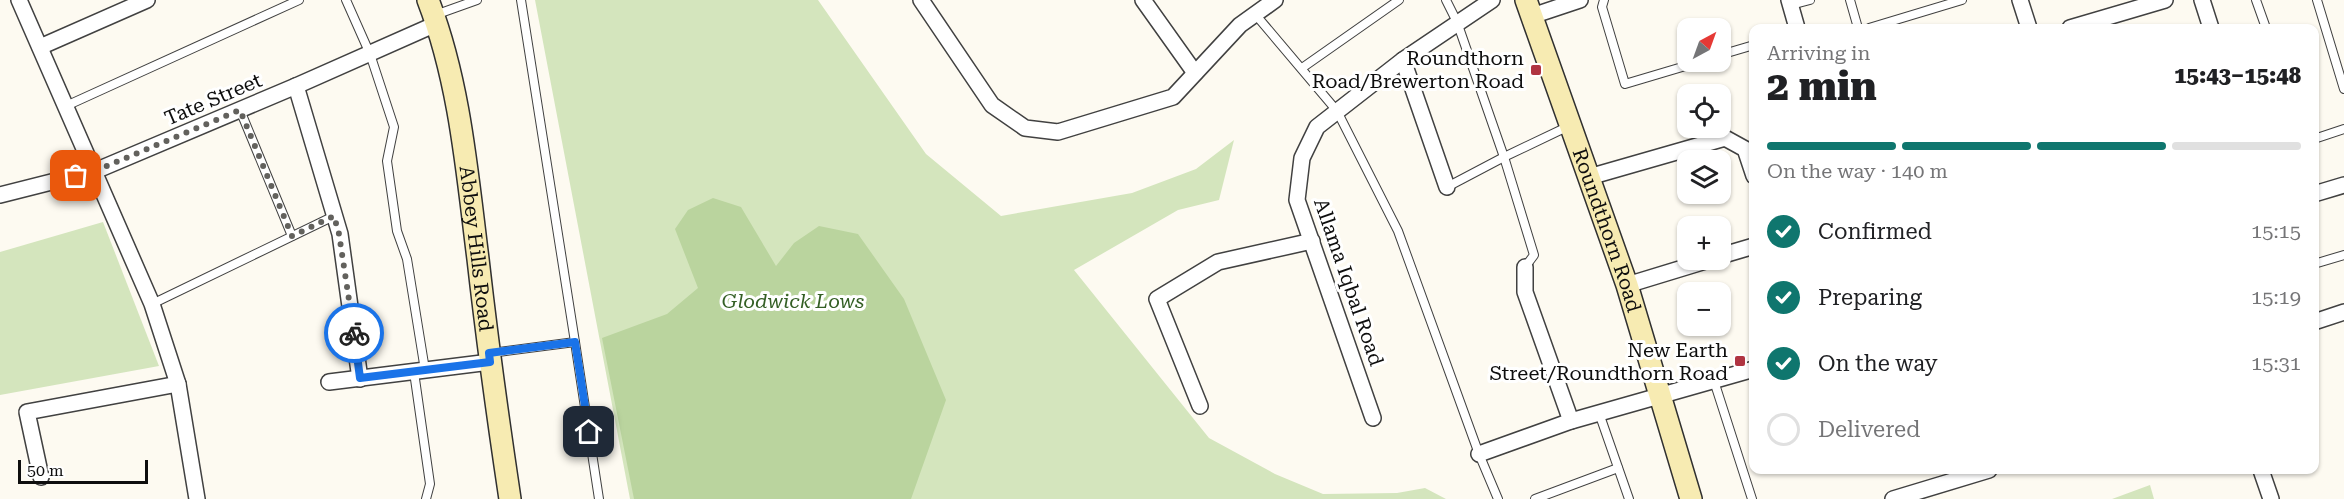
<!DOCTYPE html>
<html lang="en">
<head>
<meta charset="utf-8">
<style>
  :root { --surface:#fff; --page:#f2f2f2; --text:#202124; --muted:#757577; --line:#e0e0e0; --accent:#0f766e }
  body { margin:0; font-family:"Roboto Serif",serif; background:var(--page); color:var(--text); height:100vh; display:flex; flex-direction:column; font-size:22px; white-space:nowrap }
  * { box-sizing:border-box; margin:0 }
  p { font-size:20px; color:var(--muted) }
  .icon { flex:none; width:33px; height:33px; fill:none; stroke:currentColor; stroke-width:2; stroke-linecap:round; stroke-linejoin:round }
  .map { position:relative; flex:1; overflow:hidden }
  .sheet { position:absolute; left:1749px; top:24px; width:570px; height:450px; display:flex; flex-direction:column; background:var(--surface); border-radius:12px; box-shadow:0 2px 4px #0004 }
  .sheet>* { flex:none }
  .needle { width:39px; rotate:41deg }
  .tools { position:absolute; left:1677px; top:18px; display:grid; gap:12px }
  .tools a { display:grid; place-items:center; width:54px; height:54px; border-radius:12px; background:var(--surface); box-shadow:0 2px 4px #0004; font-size:30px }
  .scale { position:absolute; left:18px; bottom:15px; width:130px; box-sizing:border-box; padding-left:6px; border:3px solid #0e0e0e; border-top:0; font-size:16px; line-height:21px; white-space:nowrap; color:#0e0e0e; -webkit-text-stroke:4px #fff; paint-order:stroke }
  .pin { position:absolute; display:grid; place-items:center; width:51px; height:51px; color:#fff; margin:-26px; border-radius:12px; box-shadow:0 3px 9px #0006 }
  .courier { position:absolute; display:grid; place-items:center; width:60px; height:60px; margin:-30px; border:4px solid #1a73e8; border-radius:50%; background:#fff; color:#222; box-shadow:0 2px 8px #0007 }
  .headline em { font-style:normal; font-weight:800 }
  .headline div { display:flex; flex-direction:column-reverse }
  .headline { display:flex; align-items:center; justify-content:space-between; height:102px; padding:0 18px }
  h1 { font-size:39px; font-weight:800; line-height:45px }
  .bar { display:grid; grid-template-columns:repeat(4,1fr); gap:9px 6px; align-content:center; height:72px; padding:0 18px }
  .bar i { height:8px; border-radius:4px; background:var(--line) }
  .bar .selected { background:var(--accent) }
  .bar p { grid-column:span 4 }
  ol { padding:0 18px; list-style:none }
  li { display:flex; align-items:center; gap:18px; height:66px }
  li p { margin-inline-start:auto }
  li .icon { padding:6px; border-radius:50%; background:var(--accent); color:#fff; stroke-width:4 }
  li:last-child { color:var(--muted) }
  li i { width:33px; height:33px; border:3px solid var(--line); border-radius:50% }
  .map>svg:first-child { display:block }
  .green { fill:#d4e5bd }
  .forest { fill:#bad49e }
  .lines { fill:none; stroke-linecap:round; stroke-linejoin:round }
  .lane-casing { stroke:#414141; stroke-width:10 }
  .street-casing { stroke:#414141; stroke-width:18 }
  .secondary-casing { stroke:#303030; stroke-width:24 }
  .lane { stroke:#fff; stroke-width:8 }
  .street { stroke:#fff; stroke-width:15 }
  .secondary { stroke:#f7ebb2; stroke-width:21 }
  .done { stroke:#62615d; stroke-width:6; stroke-dasharray:0 10.8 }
  .route { stroke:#1a73e8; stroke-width:8 }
  .poi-dot { fill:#b03441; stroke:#fff; stroke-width:2 }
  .labels { text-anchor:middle; stroke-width:6; stroke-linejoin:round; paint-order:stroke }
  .poi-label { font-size:20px; fill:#0e0e0e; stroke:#fff; text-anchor:end }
  .street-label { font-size:20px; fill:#0e0e0e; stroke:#fff }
  .park-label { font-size:20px; font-style:italic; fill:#345f25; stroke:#fff }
</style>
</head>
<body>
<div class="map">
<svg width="2344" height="499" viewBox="0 0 2344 499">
  <rect width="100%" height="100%" fill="#fdfaf1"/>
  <g class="green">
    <path d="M 535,0 L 818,0 L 926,154 L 1001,216 L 1132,193 L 1196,169 L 1234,140 L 1219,200 L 1178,210 L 1074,270 L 1209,438 L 1275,474 L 1323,494 L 1397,493 L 1425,488 L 1446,499 L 630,499 Z"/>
    <path d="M 103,222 L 159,366 L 0,395 L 0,252 Z"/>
    <path d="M 2150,485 L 2154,499 L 2112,499 Z"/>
  </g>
  <path class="forest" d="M 713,198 L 741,207 L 776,266 L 794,243 L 819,226 L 858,234 L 904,299 L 946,400 L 911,499 L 634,499 L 602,338 L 667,314 L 698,288 L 675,229 L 688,210 Z"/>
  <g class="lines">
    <g class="lane-casing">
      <g id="lane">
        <path d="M 346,0 L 370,54 L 394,127 L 387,161 L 397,231 L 407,259 L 425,370"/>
        <path d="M 1446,0 L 1457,22 L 1504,157 L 1534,255 L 1525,267"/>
        <path d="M 1604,0 L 1602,7 L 1625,84 L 1699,62"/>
        <path d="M 1850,0 L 1858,28"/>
        <path d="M 2256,0 L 2266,28"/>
        <path d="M 2317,0 L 2344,89"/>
        <path d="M 1791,5 L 1810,0"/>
        <path d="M 1255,14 L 1337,111 L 1398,231 L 1479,454 L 1498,499"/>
        <path d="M 435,15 L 477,0"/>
        <path d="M 1869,28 L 1962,0"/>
        <path d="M 1720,55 L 1754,45"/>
        <path d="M 1302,68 L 1399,0"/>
        <path d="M 66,106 L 299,0"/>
        <path d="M 240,110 L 292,236"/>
        <path d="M 2314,139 L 2344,129"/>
        <path d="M 1447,187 L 1504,157 L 1569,126"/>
        <path d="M 2314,264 L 2344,255"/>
        <path d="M 152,304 L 334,216"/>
        <path d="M 575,342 L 599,499"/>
        <path d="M 491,353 L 575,342 L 521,0"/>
        <path d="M 414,372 L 430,484 L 426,499"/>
        <path d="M 1714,381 L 1752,499"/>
        <path d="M 1599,413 L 1629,499"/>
        <path d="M 1535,499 L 1618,468"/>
      </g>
    </g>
    <g class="street-casing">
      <g id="street">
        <path d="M 19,0 L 152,304 L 178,384 L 197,499"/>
        <path d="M 921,0 L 992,105 L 1025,128 L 1058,132 L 1173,97 L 1240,25 L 1275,0"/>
        <path d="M 1143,0 L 1195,73"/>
        <path d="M 1789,0 L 1797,28"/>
        <path d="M 2020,0 L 2029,28"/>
        <path d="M 2202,0 L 2211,28"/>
        <path d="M 1532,16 L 1580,0"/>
        <path d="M 2070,28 L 2165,0"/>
        <path d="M 40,47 L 147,0"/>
        <path d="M 1403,60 L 1447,187"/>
        <path d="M 296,86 L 340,234 L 360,379"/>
        <path d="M 1589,177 L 1725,138 L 1745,149 L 1754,176"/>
        <path d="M 2314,194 L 2344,185"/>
        <path d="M 0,195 L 95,171 L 296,86 L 436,24"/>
        <path d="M 1720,256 L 1754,246"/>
        <path d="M 1525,267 L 1525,292 L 1571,421"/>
        <path d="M 1627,285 L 1709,260"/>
        <path d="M 2314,322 L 2344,312"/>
        <path d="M 329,382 L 490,362"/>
        <path d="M 1200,406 L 1157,299 L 1218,262 L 1312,241"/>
        <path d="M 1373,418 L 1297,200 L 1302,158 L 1317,127 L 1403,60 L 1492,0"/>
        <path d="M 1479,454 L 1571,421 L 1754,369"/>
        <path d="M 2261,470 L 2271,499"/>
        <path d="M 41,477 L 27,412 L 178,384"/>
        <path d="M 1893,499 L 1989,470"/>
      </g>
    </g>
    <g class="secondary-casing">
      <g id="secondary">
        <path id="s1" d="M 428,0 C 460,83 467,172 478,259 C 487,339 498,419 510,499"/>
        <path id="s2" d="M 1526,0 L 1627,285 L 1691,499"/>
      </g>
    </g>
    <use href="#lane" class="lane"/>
    <use href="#street" class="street"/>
    <use href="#secondary" class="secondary"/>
  </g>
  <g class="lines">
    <path class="done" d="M 76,176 L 95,171 L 240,110 L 292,236 L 334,216 L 339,234 L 354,333"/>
    <path class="route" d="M 354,333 L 360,378 L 490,362 L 489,353 L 575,342 L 589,432"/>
  </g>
  <g class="poi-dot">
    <rect x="1530" y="64" width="12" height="12" rx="3"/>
    <rect x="1734" y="355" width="12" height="12" rx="3"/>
  </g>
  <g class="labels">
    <g class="poi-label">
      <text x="1524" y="65">Roundthorn<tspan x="1524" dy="23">Road/Brewerton Road</tspan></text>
      <text x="1728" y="357">New Earth<tspan x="1728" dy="23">Street/Roundthorn Road</tspan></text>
    </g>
    <g class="street-label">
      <text transform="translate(213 99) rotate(-23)" y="7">Tate Street</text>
      <text dy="7" stroke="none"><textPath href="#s2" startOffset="244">Roundthorn Road</textPath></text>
      <text dy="7" stroke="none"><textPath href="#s1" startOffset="254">Abbey Hills Road</textPath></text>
      <text transform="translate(1349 282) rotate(71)" y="7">Allama Iqbal Road</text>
    </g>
    <g class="park-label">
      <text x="793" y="308">Glodwick Lows</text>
    </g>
  </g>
</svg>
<div class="tools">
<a><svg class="needle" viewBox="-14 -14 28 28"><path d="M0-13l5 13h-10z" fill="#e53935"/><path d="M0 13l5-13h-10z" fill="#757577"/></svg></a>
<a><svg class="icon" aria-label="locate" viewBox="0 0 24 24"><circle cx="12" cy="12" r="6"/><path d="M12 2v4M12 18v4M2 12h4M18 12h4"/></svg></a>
<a><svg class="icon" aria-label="layers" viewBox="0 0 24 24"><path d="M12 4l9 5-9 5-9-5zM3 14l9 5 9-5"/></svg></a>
<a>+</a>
<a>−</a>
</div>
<div class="scale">50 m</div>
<div class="pin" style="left:76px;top:176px;background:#ea580c"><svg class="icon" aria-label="bag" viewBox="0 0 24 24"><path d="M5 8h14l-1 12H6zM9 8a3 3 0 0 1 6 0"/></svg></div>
<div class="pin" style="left:589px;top:432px;background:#1f2937"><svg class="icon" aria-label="home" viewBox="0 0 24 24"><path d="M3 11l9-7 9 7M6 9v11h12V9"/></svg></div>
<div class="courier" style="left:354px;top:333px"><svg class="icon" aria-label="bike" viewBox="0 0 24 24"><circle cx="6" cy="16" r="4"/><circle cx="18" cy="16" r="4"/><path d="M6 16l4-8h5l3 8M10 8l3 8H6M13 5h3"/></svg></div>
<section class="sheet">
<div class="headline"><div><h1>2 min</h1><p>Arriving in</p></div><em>15:43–15:48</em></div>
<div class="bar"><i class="selected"></i><i class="selected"></i><i class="selected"></i><i></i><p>On the way · 140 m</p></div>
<ol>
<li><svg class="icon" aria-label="check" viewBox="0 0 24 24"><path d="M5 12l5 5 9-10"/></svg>Confirmed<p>15:15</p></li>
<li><svg class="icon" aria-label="check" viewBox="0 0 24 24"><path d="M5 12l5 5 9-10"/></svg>Preparing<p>15:19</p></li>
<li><svg class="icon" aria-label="check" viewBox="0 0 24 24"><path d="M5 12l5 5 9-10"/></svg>On the way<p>15:31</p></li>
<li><i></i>Delivered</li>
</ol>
</section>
</div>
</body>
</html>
